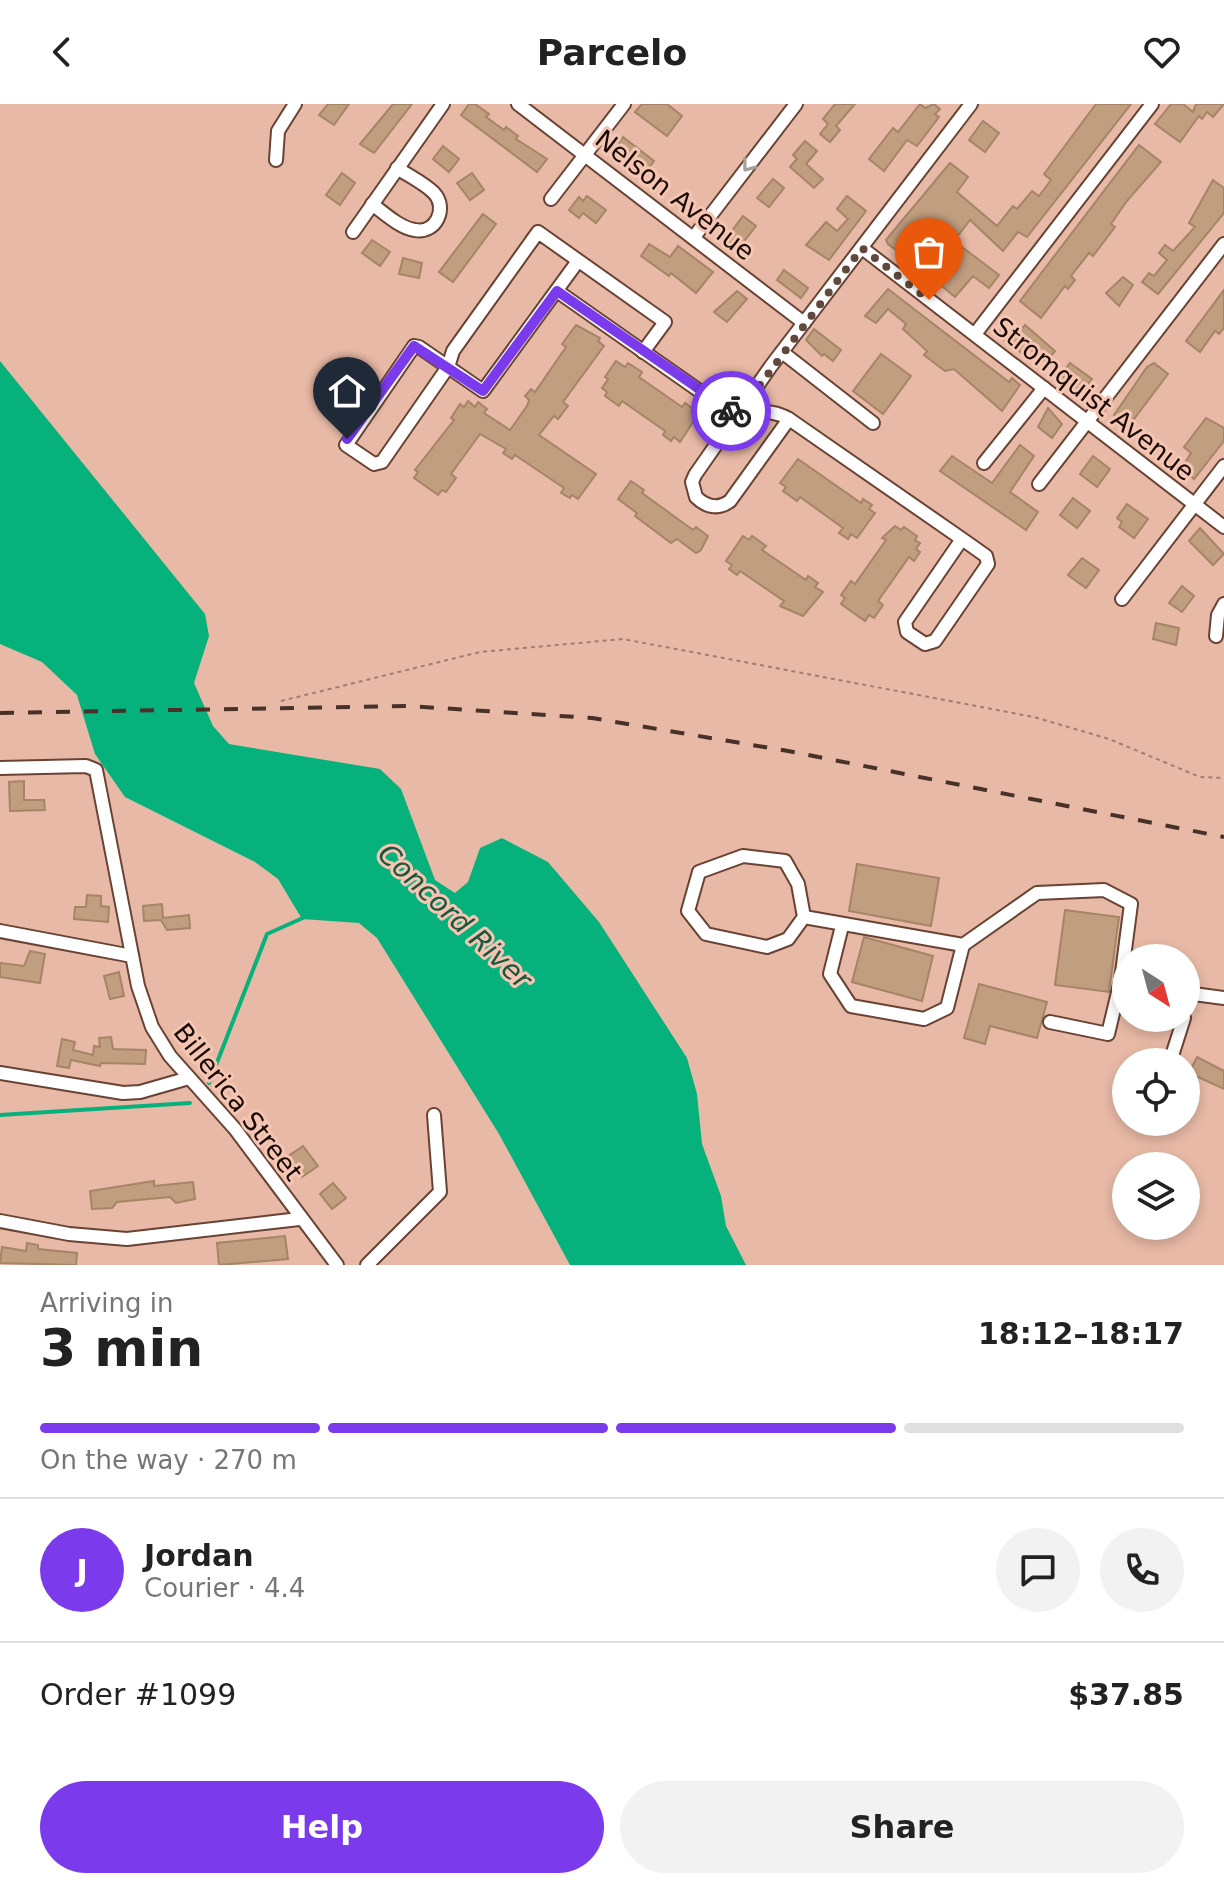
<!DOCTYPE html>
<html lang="en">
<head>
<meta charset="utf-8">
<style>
  :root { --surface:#fff; --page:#f2f2f2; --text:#222; --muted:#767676; --line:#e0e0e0; --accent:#7c3aed }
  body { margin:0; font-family:"DejaVu Sans",sans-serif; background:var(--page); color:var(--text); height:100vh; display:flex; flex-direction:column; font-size:30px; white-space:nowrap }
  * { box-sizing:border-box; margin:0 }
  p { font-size:26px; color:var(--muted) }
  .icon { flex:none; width:44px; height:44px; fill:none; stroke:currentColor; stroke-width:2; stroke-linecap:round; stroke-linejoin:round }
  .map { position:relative; height:1161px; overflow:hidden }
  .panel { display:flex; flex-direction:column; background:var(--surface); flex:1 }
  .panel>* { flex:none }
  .needle { width:52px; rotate:144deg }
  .controls { position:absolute; left:1112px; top:840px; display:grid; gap:16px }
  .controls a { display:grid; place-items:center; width:88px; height:88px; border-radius:50%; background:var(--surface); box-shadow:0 4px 12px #0003; font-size:40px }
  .pin { position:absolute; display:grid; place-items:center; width:68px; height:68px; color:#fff; margin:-82px -34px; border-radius:50% 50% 50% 0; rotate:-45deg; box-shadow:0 0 8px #0007 }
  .pin .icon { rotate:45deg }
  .courier { position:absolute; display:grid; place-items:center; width:80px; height:80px; margin:-40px; border:6px solid #7c3aed; border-radius:50%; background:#fff; color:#222; box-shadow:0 2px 10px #0007 }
  .headline em { font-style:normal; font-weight:600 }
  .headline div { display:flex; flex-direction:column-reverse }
  .headline { display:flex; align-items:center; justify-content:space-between; height:136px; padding:0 40px }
  h1 { font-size:52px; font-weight:600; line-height:60px }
  .bar { display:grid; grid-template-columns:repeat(4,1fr); gap:12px 8px; align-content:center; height:96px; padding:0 40px }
  .bar i { height:10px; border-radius:6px; background:var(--line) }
  .bar .current { background:var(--accent) }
  .bar p { grid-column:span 4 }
  .line { display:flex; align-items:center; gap:20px; padding:0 40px; border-top:2px solid var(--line) }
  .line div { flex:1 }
  .round { display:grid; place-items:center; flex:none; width:84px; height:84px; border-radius:42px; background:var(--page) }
  .primary-button { display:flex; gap:16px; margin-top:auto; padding:16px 40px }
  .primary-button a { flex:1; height:92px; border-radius:48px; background:var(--accent); color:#fff; font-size:32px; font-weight:600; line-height:92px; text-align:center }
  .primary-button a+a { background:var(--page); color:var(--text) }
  header { display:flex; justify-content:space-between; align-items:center; height:104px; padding:0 40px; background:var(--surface); font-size:36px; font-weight:600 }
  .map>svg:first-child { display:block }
  .water { fill:#07b17b }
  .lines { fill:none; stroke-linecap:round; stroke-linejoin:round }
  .stream { stroke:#07b17b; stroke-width:4 }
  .building { fill:#c19e7f; stroke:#a68466; stroke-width:2 }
  .minor-casing { stroke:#694233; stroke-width:16 }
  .path { stroke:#a17d6f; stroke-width:2; stroke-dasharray:4 4; stroke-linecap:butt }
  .minor { stroke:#fff; stroke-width:12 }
  .rail { stroke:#473128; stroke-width:4; stroke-dasharray:14 14; stroke-linecap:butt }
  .oneway { stroke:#a39d9b }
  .done { stroke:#62473d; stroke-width:8; stroke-dasharray:0 14.4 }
  .route { stroke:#7c3aed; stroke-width:10 }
  .labels { text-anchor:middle; stroke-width:6; stroke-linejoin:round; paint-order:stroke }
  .street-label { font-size:26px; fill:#1a0a05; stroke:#f5c5b3 }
  .water-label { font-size:28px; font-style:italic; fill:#1d543c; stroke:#f5c5b3 }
</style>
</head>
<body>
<header><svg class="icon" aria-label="back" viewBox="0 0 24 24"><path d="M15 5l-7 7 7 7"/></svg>Parcelo<svg class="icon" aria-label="heart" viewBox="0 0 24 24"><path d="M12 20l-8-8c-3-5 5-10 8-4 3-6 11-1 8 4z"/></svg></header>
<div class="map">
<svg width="1224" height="1161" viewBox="0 0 1224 1161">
  <rect width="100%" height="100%" fill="#e8b9a6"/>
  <path class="water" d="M 0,257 L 205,510 L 209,532 L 194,579 L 213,622 L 229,640 L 380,665 L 401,685 L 435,776 L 455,789 L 468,778 L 480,744 L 502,734 L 548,758 L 599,818 L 687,954 L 697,990 L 702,1040 L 721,1092 L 726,1122 L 746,1161 L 570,1161 L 499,1030 L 377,834 L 359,819 L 302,815 L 278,775 L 255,758 L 125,693 L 95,650 L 77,591 L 42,558 L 0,540 Z"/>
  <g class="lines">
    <g class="stream">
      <path d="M 209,979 L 267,830 L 305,813"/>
      <path d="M 0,1011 L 190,999"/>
    </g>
  </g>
  <g class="building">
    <path d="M 328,0 L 349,0 L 334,21 L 319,11 Z"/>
    <path d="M 393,0 L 412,0 L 374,49 L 360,40 Z"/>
    <path d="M 469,0 L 475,0 L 489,10 L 486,13 L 504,26 L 506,23 L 518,32 L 516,35 L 547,55 L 537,68 L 461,11 Z"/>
    <path d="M 642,0 L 667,0 L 682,12 L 667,32 L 635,8 Z"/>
    <path d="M 835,0 L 855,0 L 836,22 L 840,26 L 830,38 L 820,30 L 828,20 L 823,15 Z"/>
    <path d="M 920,0 L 925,4 L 934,0 L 940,5 L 935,10 L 939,13 L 917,42 L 907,36 L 884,67 L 869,55 L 893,24 L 898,28 Z"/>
    <path d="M 1096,0 L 1131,0 L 1027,133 L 1018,128 L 1003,147 L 970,116 L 954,137 L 999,171 L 989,184 L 973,172 L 955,193 L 942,182 L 957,163 L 927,140 L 923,146 L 914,138 L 904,152 L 888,140 L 886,136 L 950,59 L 968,73 L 957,88 L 997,122 L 1013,102 L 1017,105 L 1032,87 L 1039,92 L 1051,76 L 1044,70 Z"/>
    <path d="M 1171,0 L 1183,0 L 1193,8 L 1196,0 L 1224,0 L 1213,13 L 1207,8 L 1202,15 L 1199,12 L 1180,38 L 1155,20 Z"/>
    <path d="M 983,17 L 999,29 L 985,48 L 969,36 Z"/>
    <path d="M 623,33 L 654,57 L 645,69 L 614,46 Z"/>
    <path d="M 805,37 L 817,47 L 806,60 L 823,75 L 814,84 L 790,63 L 797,55 L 793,51 Z"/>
    <path d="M 1139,41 L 1161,58 L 1126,98 L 1111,120 L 1115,123 L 1093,152 L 1089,149 L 1071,172 L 1075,176 L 1068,185 L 1065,182 L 1041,214 L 1020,197 Z"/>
    <path d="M 443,42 L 459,55 L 449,68 L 433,55 Z"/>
    <path d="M 342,69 L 355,79 L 340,101 L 326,91 Z"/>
    <path d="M 472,69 L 484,86 L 470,96 L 457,79 Z"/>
    <path d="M 773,75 L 784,84 L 769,103 L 757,94 Z"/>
    <path d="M 1213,76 L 1224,84 L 1224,109 L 1158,190 L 1142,178 L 1149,169 L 1154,172 L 1167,156 L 1159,149 L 1165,141 L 1173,147 L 1195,123 L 1189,119 Z"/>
    <path d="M 587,92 L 606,106 L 596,119 L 583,109 L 579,114 L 569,106 L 579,93 L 583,97 Z"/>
    <path d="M 847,92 L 866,107 L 829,156 L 806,141 L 826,118 L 837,127 L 848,115 L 837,105 Z"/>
    <path d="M 483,110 L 496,120 L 453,178 L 439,168 Z"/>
    <path d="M 743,112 L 756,122 L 739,144 L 726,135 Z"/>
    <path d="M 372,136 L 390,148 L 380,162 L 362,149 Z"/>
    <path d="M 649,140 L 670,153 L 678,142 L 713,168 L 696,189 L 671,169 L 669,172 L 641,152 Z"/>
    <path d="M 403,154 L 422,159 L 419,174 L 399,170 Z"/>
    <path d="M 784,166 L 808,184 L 801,194 L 777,176 Z"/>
    <path d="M 1123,173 L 1133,181 L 1119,202 L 1106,189 Z"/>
    <path d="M 888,185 L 1009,278 L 1012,274 L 1020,281 L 1002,307 L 954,265 L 945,267 L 924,251 L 927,247 L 903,225 L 906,220 L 888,205 L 876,219 L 865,212 Z"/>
    <path d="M 1224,186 L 1224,224 L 1219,230 L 1215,227 L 1200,248 L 1186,237 Z"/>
    <path d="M 737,187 L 747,195 L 727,218 L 714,208 Z"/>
    <path d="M 1005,220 L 1018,230 L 1025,221 L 1055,247 L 1046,258 L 1028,243 L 1023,250 L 997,230 Z"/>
    <path d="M 576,221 L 600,234 L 598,237 L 604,242 L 563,298 L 568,302 L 558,315 L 554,312 L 539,331 L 596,370 L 578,395 L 572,391 L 570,394 L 561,389 L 564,384 L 515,351 L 512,355 L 503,349 L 506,345 L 480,330 L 451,370 L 456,374 L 446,388 L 442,386 L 438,391 L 414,374 L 418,368 L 415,366 L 454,316 L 451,314 L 460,300 L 464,303 L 468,297 L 475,303 L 478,298 L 487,305 L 484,309 L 510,326 L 527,302 L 529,296 L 525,292 L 531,285 L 535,288 L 566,243 L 562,240 Z"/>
    <path d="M 814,225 L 841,246 L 833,257 L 824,250 L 822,252 L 806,236 Z"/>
    <path d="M 881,250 L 911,272 L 883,310 L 853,287 Z"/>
    <path d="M 616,257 L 625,263 L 628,259 L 642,268 L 639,273 L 682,303 L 685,299 L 693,305 L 691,308 L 697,312 L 680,338 L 674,333 L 671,337 L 663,331 L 665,327 L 622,297 L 619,302 L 605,292 L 607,288 L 602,284 L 608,275 L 605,273 Z"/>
    <path d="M 1070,259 L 1092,275 L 1082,288 L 1061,271 Z"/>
    <path d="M 1154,259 L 1168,270 L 1128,323 L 1114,311 L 1147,263 Z"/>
    <path d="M 1048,304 L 1062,320 L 1052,334 L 1038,323 Z"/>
    <path d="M 1206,314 L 1224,324 L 1224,337 L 1194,375 L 1181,365 L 1191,349 L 1184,343 Z"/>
    <path d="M 1020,341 L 1034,352 L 1010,388 L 1038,408 L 1026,426 L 940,367 L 952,352 L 992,379 Z"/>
    <path d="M 1093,352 L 1110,365 L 1097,383 L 1080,370 Z"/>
    <path d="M 798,355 L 861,399 L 863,395 L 872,401 L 869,405 L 875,409 L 857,434 L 851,430 L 848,435 L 839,429 L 843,424 L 800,393 L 797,397 L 783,387 L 786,383 L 780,379 Z"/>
    <path d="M 631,377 L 644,386 L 642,389 L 693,426 L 696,423 L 708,432 L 701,446 L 696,449 L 677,435 L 671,439 L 635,412 L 637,409 L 618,395 Z"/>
    <path d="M 1073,394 L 1090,407 L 1077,424 L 1060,411 Z"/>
    <path d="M 1127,400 L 1148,415 L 1134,434 L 1119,423 L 1122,418 L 1117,414 Z"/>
    <path d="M 895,422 L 901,426 L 904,423 L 917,432 L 915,436 L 920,439 L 916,445 L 920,448 L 914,457 L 909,453 L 878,497 L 883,501 L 874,514 L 869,511 L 865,517 L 841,500 L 845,494 L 841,491 L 851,477 L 855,480 L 886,436 L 882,434 Z"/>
    <path d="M 1200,424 L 1224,450 L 1213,461 L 1189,437 Z"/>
    <path d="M 743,432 L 749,436 L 752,432 L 766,442 L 762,446 L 806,476 L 808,472 L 818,479 L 815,483 L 823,488 L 803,512 L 780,502 L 784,497 L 740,467 L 737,471 L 729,465 L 732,461 L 726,457 Z"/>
    <path d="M 1082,454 L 1099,466 L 1086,484 L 1068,471 Z"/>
    <path d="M 1182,482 L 1194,492 L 1182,508 L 1169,499 Z"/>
    <path d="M 1156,519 L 1179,524 L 1176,541 L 1153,535 Z"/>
    <path d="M 24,677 L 24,696 L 44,696 L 45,706 L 10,707 L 9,678 Z"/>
    <path d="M 857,760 L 939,774 L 931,822 L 849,807 Z"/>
    <path d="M 87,791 L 101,792 L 101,802 L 109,803 L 108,818 L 74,815 L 75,803 L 86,803 Z"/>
    <path d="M 162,800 L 163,814 L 189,811 L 190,824 L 167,826 L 161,816 L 144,817 L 143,802 Z"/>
    <path d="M 1065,806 L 1119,813 L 1109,888 L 1055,881 Z"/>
    <path d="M 864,833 L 933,852 L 922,897 L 852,878 Z"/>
    <path d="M 30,847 L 45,850 L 40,879 L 0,873 L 0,859 L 24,862 Z"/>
    <path d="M 119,868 L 124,892 L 110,895 L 104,872 Z"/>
    <path d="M 979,880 L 1047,898 L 1037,934 L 990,922 L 985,940 L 964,934 Z"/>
    <path d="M 111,933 L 113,945 L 146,946 L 145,960 L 101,959 L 100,962 L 71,956 L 69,964 L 57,962 L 62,935 L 75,938 L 73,946 L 93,951 L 94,942 L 100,943 L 99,934 Z"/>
    <path d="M 1197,953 L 1224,967 L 1224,985 L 1189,969 Z"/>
    <path d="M 303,1042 L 318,1062 L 302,1073 L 287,1053 Z"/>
    <path d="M 154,1077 L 154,1082 L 193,1078 L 195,1095 L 176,1099 L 170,1093 L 117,1098 L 112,1104 L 92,1105 L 90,1087 Z"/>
    <path d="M 333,1079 L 346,1094 L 332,1105 L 320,1090 Z"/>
    <path d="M 285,1132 L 288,1155 L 219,1161 L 217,1139 Z"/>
    <path d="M 27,1139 L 38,1141 L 38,1145 L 77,1149 L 76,1161 L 0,1159 L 2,1143 L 26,1147 Z"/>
  </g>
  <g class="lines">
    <g class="minor-casing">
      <g id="minor">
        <path d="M 518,0 L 804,219"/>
        <path d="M 276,56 L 278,27 L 295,0"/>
        <path d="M 551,95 L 624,0"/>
        <path d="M 372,100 C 384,109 400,124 415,126 C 436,130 448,104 434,89 C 424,79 409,72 397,64"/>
        <path d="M 353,128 L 443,0"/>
        <path d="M 694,133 L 796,0"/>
        <path d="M 862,144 L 1224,423"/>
        <path d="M 578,157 L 483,287 L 419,243 L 414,242 L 346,341 L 374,360 L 382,358 L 448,263 L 453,247 L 538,128 L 665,218 L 643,248"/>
        <path d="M 557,187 L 721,302 C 745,314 766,301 789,315 L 962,435 L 986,452 L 988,460 L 935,537 L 925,540 L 907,528 L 905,518 L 962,435"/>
        <path d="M 975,230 L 1152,0"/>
        <path d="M 782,248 L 873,319"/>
        <path d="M 789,315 L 730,397 C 718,406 706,403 696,393 L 692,378 L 695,371 L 771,262 L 971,0"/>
        <path d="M 984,359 L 1044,284"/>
        <path d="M 1039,380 L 1224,140"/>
        <path d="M 1122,495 L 1224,362"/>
        <path d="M 1216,532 L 1218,511 L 1224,500"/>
        <path d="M 0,664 L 86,662 L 96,666 L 138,882 L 152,923 L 170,952 L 235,1025 L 337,1161"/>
        <path d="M 804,813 L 788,835 L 767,843 L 706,830 L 688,807 L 699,768 L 743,752 L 785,757 L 798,780 L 804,813 L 963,841 L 1037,789 L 1104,786 L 1131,800 L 1121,876"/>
        <path d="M 842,822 L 830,870 L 851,902 L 924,915 L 947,904 L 963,841"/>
        <path d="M 0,827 L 132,852"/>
        <path d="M 1186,889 L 1224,894"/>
        <path d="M 1050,918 L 1108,930 L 1121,876 L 1126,877"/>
        <path d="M 1170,958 L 1184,914"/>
        <path d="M 0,969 L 123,989 L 140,988 L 189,974"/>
        <path d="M 0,1117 L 69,1130 L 127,1135 L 299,1115"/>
        <path d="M 367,1161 L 440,1088 L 434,1011"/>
      </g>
    </g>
    <path class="path" d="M 281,597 L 480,548 L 623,535 L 1034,613 L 1109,635 L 1200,673 L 1224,674"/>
    <use href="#minor" class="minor"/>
    <path class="rail" d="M 0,609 L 408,602 L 592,614 L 788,647 L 1224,733"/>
  </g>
  <defs><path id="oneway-chevron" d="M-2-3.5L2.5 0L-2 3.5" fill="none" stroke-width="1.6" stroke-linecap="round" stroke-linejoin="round" transform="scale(2)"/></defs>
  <use class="oneway" href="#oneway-chevron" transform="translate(748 62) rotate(128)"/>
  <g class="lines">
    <path class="done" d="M 731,307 L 739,309 L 862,144 L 929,196"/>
    <path class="route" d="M 347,335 L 414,242 L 483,287 L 557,187 L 731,307"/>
  </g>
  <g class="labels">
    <g class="street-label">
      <text transform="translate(675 91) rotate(38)" y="9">Nelson Avenue</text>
      <text transform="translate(1094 295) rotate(38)" y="9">Stromquist Avenue</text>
      <text transform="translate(238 998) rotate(52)" y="9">Billerica Street</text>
    </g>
    <g class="water-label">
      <text transform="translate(455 812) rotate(43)" y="10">Concord River</text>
    </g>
  </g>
</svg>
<div class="controls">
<a><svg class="needle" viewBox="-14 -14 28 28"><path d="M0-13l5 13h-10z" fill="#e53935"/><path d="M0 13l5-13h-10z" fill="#767676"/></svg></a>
<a><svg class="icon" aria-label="locate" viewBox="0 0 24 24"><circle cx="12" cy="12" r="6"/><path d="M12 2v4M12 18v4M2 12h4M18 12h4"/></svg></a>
<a><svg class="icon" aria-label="layers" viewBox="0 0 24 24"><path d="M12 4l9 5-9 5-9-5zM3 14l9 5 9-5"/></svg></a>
</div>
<div class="pin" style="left:929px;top:196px;background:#ea580c"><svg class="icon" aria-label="bag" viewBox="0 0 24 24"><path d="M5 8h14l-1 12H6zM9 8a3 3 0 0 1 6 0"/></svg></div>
<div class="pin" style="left:347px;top:335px;background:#1f2937"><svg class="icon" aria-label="home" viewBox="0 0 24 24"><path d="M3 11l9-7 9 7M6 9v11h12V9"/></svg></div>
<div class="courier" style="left:731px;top:307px"><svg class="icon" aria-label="bike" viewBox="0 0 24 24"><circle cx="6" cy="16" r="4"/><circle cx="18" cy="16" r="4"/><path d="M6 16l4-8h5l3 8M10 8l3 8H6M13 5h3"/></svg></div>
</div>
<section class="panel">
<div class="headline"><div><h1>3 min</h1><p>Arriving in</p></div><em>18:12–18:17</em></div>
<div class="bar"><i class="current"></i><i class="current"></i><i class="current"></i><i></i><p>On the way · 270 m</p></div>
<div class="line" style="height:144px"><b class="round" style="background:var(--accent);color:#fff">J</b><div><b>Jordan</b><p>Courier · 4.4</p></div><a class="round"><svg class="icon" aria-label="chat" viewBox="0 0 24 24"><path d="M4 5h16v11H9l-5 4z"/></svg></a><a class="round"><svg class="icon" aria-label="phone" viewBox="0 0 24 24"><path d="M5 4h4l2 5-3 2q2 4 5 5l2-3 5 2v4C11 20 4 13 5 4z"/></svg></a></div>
<div class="line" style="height:104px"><div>Order #1099</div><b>$37.85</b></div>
<div class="primary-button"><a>Help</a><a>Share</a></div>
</section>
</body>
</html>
